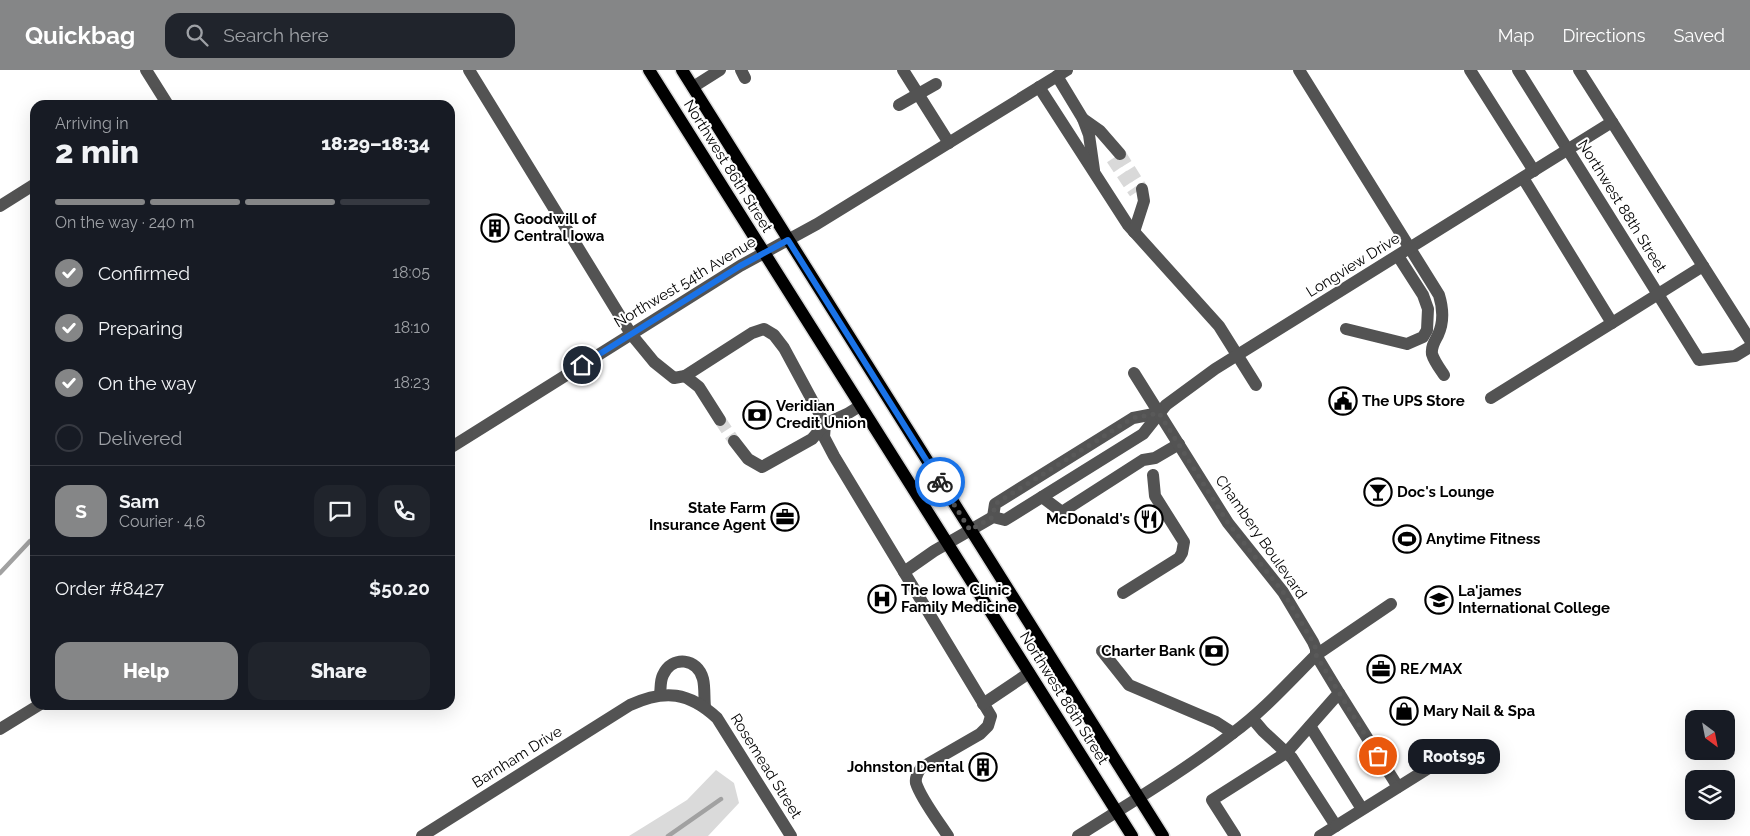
<!DOCTYPE html>
<html lang="en">
<head>
<meta charset="utf-8">
<style>
  :root { --surface:#171b24; --page:#20242c; --text:#f1f3f6; --muted:#9ea1a6; --line:#363941; --accent:#858687 }
  body { margin:0; font-family:Raleway,sans-serif; background:var(--page); color:var(--text); height:100vh; display:flex; flex-direction:column; font-size:19px; white-space:nowrap }
  * { box-sizing:border-box; margin:0 }
  p { font-size:16px; color:var(--muted) }
  .icon { flex:none; width:28px; height:28px; fill:none; stroke:currentColor; stroke-width:2; stroke-linecap:round; stroke-linejoin:round }
  .map { position:relative; flex:1; overflow:hidden }
  .details { position:absolute; left:30px; top:30px; width:425px; height:610px; display:flex; flex-direction:column; background:var(--surface); border-radius:15px; box-shadow:0 5px 20px #0002 }
  .details>* { flex:none }
  .needle { width:32px; rotate:148deg }
  .fabs { position:absolute; left:1685px; top:640px; display:grid; gap:10px }
  .fabs a { display:grid; place-items:center; width:50px; height:50px; border-radius:10px; background:var(--surface); box-shadow:0 5px 20px #0002; font-size:25px }
  .pin { position:absolute; display:grid; place-items:center; width:42px; height:42px; color:#fff; margin:-21px; border:2px solid #fff; border-radius:50%; box-shadow:0 1px 5px #0007 }
  .courier { position:absolute; display:grid; place-items:center; width:50px; height:50px; margin:-25px; border:4px solid #1a73e8; border-radius:50%; background:#fff; color:#222; box-shadow:0 1px 6px #0007 }
  .bubble { position:absolute; height:35px; border-radius:15px; background:var(--surface); box-shadow:0 5px 20px #0002; font-size:16px; font-weight:800; line-height:35px; text-align:center }
  .head em { font-style:normal; font-weight:800 }
  .head div { display:flex; flex-direction:column-reverse }
  .head { display:flex; align-items:center; justify-content:space-between; height:85px; padding:0 25px }
  h1 { font-size:32px; font-weight:800; line-height:38px }
  .bar { display:grid; grid-template-columns:repeat(4,1fr); gap:8px 5px; align-content:center; height:60px; padding:0 25px }
  .bar i { height:6px; border-radius:4px; background:var(--line) }
  .bar .on { background:var(--accent) }
  .bar p { grid-column:span 4 }
  .line { display:flex; align-items:center; gap:12px; padding:0 25px; border-top:1px solid var(--line) }
  .line div { flex:1 }
  .round { display:grid; place-items:center; flex:none; width:52px; height:52px; border-radius:15px; background:var(--page) }
  ol { padding:0 25px; list-style:none }
  li { display:flex; align-items:center; gap:15px; height:55px }
  li p { margin-inline-start:auto }
  li .icon { padding:5px; border-radius:50%; background:var(--accent); color:#fff; stroke-width:4 }
  li:last-child { color:var(--muted) }
  li i { width:28px; height:28px; border:2px solid var(--line); border-radius:50% }
  .cta { display:flex; gap:10px; margin-top:auto; padding:10px 25px }
  .cta a { flex:1; height:58px; border-radius:15px; background:var(--accent); color:#fff; font-size:20px; font-weight:800; line-height:58px; text-align:center }
  .cta a+a { background:var(--page); color:var(--text) }
  header { display:flex; align-items:center; gap:30px; box-sizing:border-box; height:70px; padding:0 25px; background:var(--accent); color:#fff }
  header strong { font-size:24px }
  nav { display:flex; gap:28px; margin-inline-start:auto; font-size:18px }
  .search { width:350px; height:45px; background:var(--page); display:flex; align-items:center; gap:12px; box-sizing:border-box; padding:0 18px; border-radius:15px; color:var(--muted); font-size:19px }
  .map>svg:first-child { display:block }
  .green { fill:#dadada }
  .lines { fill:none; stroke-linecap:round; stroke-linejoin:round }
  .stream { stroke:#a1a1a1; stroke-width:4.5 }
  .minor-tunnel { stroke:#d9d9d9; stroke-width:12; stroke-dasharray:12 6; stroke-linecap:butt }
  .major-casing { stroke:#dbdbdb; stroke-width:15 }
  .minor { stroke:#535353; stroke-width:12 }
  .major { stroke:#000; stroke-width:12 }
  .done { stroke:#595959; stroke-width:5; stroke-dasharray:0 9 }
  .route { stroke:#1a73e8; stroke-width:6 }
  .labels { text-anchor:middle; stroke-width:4; stroke-linejoin:round; paint-order:stroke }
  .street-label { font-size:15px; fill:#000; stroke:#fff }
  .poi-label { font-size:15px; font-weight:bold; fill:#000; stroke:#fff; text-anchor:start }
</style>
</head>
<body>
<header>
<strong>Quickbag</strong>
<div class="search"><svg class="icon" aria-label="search" viewBox="0 0 24 24"><circle cx="10" cy="10" r="6"/><path d="M15 15l6 6"/></svg>Search here</div>
<nav><a>Map</a><a>Directions</a><a>Saved</a></nav>
</header>
<div class="map">
<svg width="1750" height="766" viewBox="0 0 1750 766">
  <rect width="100%" height="100%" fill="#fff"/>
  <path class="green" d="M 716,700 L 734,713 L 739,733 L 708,766 L 629,766 L 687,730 Z"/>
  <g class="lines">
    <g class="stream">
      <path d="M 0,503 L 30,471 L 35,470"/>
      <path d="M 668,766 L 721,729"/>
    </g>
    <g class="minor-tunnel">
      <path d="M 1120,84 L 1142,119"/>
      <path d="M 1112,89 L 1135,123"/>
      <path d="M 720,350 L 734,371"/>
    </g>
    <g class="major-casing">
      <g id="major">
        <path d="M 649,0 L 1132,766"/>
        <path d="M 682,0 L 1163,766"/>
      </g>
    </g>
    <g class="minor">
      <path d="M 146,0 L 168,35"/>
      <path d="M 469,0 L 631,264 L 654,292 L 674,308 L 685,306 L 752,263 L 764,259 L 774,265 L 784,278 L 825,354 L 824,367 L 834,386 L 991,646 L 988,656 L 980,664 L 921,698 C 918,702 915,707 916,713 C 921,729 939,752 948,766"/>
      <path d="M 741,0 L 745,8"/>
      <path d="M 903,0 L 949,73"/>
      <path d="M 1299,0 L 1439,225 C 1443,238 1444,252 1438,265 C 1435,271 1431,276 1432,284 C 1434,291 1440,299 1444,305"/>
      <path d="M 1470,0 L 1534,101"/>
      <path d="M 1518,0 L 1699,290 L 1735,286 L 1750,277"/>
      <path d="M 1057,6 L 1083,49 L 1089,65 L 1094,100"/>
      <path d="M 693,17 L 720,0"/>
      <path d="M 1039,17 L 1128,155 L 1219,256 L 1256,315"/>
      <path d="M 899,35 L 936,14"/>
      <path d="M 1083,49 L 1100,61 L 1120,84"/>
      <path d="M 1523,108 L 1612,253 L 1703,196 L 1612,52"/>
      <path d="M 0,136 L 35,114"/>
      <path d="M 1134,162 L 1144,131 L 1142,119"/>
      <path d="M 1703,196 L 1750,270"/>
      <path d="M 1346,259 L 1407,274 L 1423,267 L 1427,260 L 1428,239 L 1423,225 L 1398,186"/>
      <path d="M 685,306 L 699,317 L 720,350"/>
      <path d="M 1491,328 L 1612,253"/>
      <path d="M 734,371 L 748,389 L 762,397 L 812,369 L 825,354 L 847,344 L 860,336"/>
      <path d="M 450,378 L 740,196 L 817,154 L 1067,0"/>
      <path d="M 1042,427 L 1062,442 L 1143,390 L 1155,388 L 1179,374"/>
      <path d="M 993,447 L 995,434 L 1133,348 L 1159,343"/>
      <path d="M 904,502 L 934,481 L 993,447 L 1005,450 L 1143,364 L 1166,335 L 1215,299 L 1612,52 L 1579,0"/>
      <path d="M 1123,523 L 1179,488 L 1182,483 L 1184,472 L 1155,426 L 1153,405"/>
      <path d="M 1102,581 L 1129,615 L 1216,652 L 1233,663"/>
      <path d="M 1339,623 L 1398,717"/>
      <path d="M 660,624 C 661,618 660,611 663,605 C 672,585 698,588 703,609 C 705,617 704,628 705,637"/>
      <path d="M 983,634 L 1029,603"/>
      <path d="M 1252,648 L 1263,661 L 1292,688 L 1336,756 L 1320,766"/>
      <path d="M 1310,656 L 1362,739"/>
      <path d="M 0,659 L 39,635"/>
      <path d="M 1336,756 L 1464,676"/>
      <path d="M 422,766 L 630,635 C 665,619 689,622 717,648 L 791,766"/>
      <path d="M 1078,766 C 1130,733 1184,701 1233,663 C 1263,641 1289,612 1316,585 L 1316,579 L 1313,572 L 1283,522 L 1228,453 L 1134,303"/>
      <path d="M 1235,766 L 1212,730 L 1286,683 L 1339,623 L 1316,585 L 1391,534"/>
    </g>
    <use href="#major" class="major"/>
  </g>
  <g class="lines">
    <path class="done" d="M 940,412 L 970,460 L 993,447 L 995,434 L 1133,348 L 1159,343 L 1228,453 L 1283,522 L 1313,572 L 1316,579 L 1316,585 L 1378,686"/>
    <path class="route" d="M 582,295 L 740,196 L 788,170 L 940,412"/>
  </g>
  <defs>
    <g id="building-ring" transform="scale(1.4375)"><circle r="9.5" fill="#fff" stroke="#000" stroke-width="1.5"/><path d="M-4-6H4V6H1V3H-1V6H-4ZM-2.5-4.3h1.7v1.8h-1.7ZM.8-4.3h1.7v1.8H.8ZM-2.5-1h1.7V.8h-1.7ZM.8-1h1.7V.8H.8Z" fill="#000"/></g>
    <g id="civic-ring" transform="scale(1.4375)"><circle r="9.5" fill="#fff" stroke="#000" stroke-width="1.5"/><path d="M-.6-6.5H3V-4.5H.6V-3L4-1V1h2V6H-6V1h2V-1L-.6-3ZM-1.2 2.5V6h2.4V2.5Z" fill="#000"/></g>
    <g id="bank-ring" transform="scale(1.4375)"><circle r="9.5" fill="#fff" stroke="#000" stroke-width="1.5"/><path d="M-6-4H6V4H-6ZM0-2.3a2.3 2.3 0 1 0 0 4.6a2.3 2.3 0 1 0 0-4.6Z" fill="#000"/></g>
    <g id="bar-ring" transform="scale(1.4375)"><circle r="9.5" fill="#fff" stroke="#000" stroke-width="1.5"/><path d="M-6-5H6L.8 .8V4.5H3.5V6h-7V4.5H-.8V.8Z" fill="#000"/></g>
    <g id="office-ring" transform="scale(1.4375)"><circle r="9.5" fill="#fff" stroke="#000" stroke-width="1.5"/><path d="M-6-3h4V-5.5h4V-3h4V5H-6ZM-1-4.5V-3h2v-1.5ZM-6 0V1H6V0Z" fill="#000"/></g>
    <g id="restaurant-ring" transform="scale(1.4375)"><circle r="9.5" fill="#fff" stroke="#000" stroke-width="1.5"/><path d="M-5-6h1v4h1v-4h1v4h1v-4h1v5L-1.5 .5V6h-2V.5L-5-1ZM5-6V6H3V1.5H1.5Q1.5-4 5-6Z" fill="#000"/></g>
    <g id="stadium-ring" transform="scale(1.4375)"><circle r="9.5" fill="#fff" stroke="#000" stroke-width="1.5"/><path d="M0-5a6.5 5 0 1 0 0 10a6.5 5 0 1 0 0-10ZM-3.5-1.8h7v3.6h-7Z" fill="#000"/></g>
    <g id="hospital-ring" transform="scale(1.4375)"><circle r="9.5" fill="#fff" stroke="#000" stroke-width="1.5"/><path d="M-5-5h3v3.5h4V-5h3V5h-3V1.5h-4V5h-3Z" fill="#000"/></g>
    <g id="school-ring" transform="scale(1.4375)"><circle r="9.5" fill="#fff" stroke="#000" stroke-width="1.5"/><path d="M0-5L7-2L0 1L-7-2ZM-4 1L0 2.5L4 1V4Q0 6-4 4Z" fill="#000"/></g>
    <g id="shop-ring" transform="scale(1.4375)"><circle r="9.5" fill="#fff" stroke="#000" stroke-width="1.5"/><path d="M-5-2.5h2.3a2.7 3.5 0 0 1 5.4 0H5L5.5 6h-11ZM-1.5-2.5h3a1.5 2.3 0 0 0-3 0Z" fill="#000"/></g>
  </defs>
  <g fill-rule="evenodd">
    <use href="#building-ring" x="495" y="158"/>
    <use href="#civic-ring" x="1343" y="331"/>
    <use href="#bank-ring" x="757" y="345"/>
    <use href="#bar-ring" x="1378" y="422"/>
    <use href="#office-ring" x="785" y="447"/>
    <use href="#restaurant-ring" x="1149" y="449"/>
    <use href="#stadium-ring" x="1407" y="469"/>
    <use href="#hospital-ring" x="882" y="529"/>
    <use href="#school-ring" x="1439" y="530"/>
    <use href="#bank-ring" x="1214" y="581"/>
    <use href="#office-ring" x="1381" y="599"/>
    <use href="#shop-ring" x="1404" y="641"/>
    <use href="#building-ring" x="983" y="697"/>
  </g>
  <g class="labels">
    <g class="street-label">
      <text transform="translate(728 96) rotate(58)" y="5">Northwest 86th Street</text>
      <text transform="translate(1622 136) rotate(58)" y="5">Northwest 88th Street</text>
      <text transform="translate(1353 195) rotate(-32)" y="5">Longview Drive</text>
      <text transform="translate(685 212) rotate(-31)" y="5">Northwest 54th Avenue</text>
      <text transform="translate(1261 467) rotate(55)" y="5">Chambery Boulevard</text>
      <text transform="translate(1064 628) rotate(58)" y="5">Northwest 86th Street</text>
      <text transform="translate(517 687) rotate(-32)" y="5">Barnham Drive</text>
      <text transform="translate(766 696) rotate(58)" y="5">Rosemead Street</text>
    </g>
    <g class="poi-label">
      <text x="514" y="154">Goodwill of<tspan x="514" dy="17">Central Iowa</tspan></text>
      <text x="1362" y="336">The UPS Store</text>
      <text x="776" y="341">Veridian<tspan x="776" dy="17">Credit Union</tspan></text>
      <text x="1397" y="427">Doc's Lounge</text>
      <text x="766" y="443" text-anchor="end">State Farm<tspan x="766" dy="17">Insurance Agent</tspan></text>
      <text x="1130" y="454" text-anchor="end">McDonald's</text>
      <text x="1426" y="474">Anytime Fitness</text>
      <text x="901" y="525">The Iowa Clinic<tspan x="901" dy="17">Family Medicine</tspan></text>
      <text x="1458" y="526">La'james<tspan x="1458" dy="17">International College</tspan></text>
      <text x="1195" y="586" text-anchor="end">Charter Bank</text>
      <text x="1400" y="604">RE/MAX</text>
      <text x="1423" y="646">Mary Nail &amp; Spa</text>
      <text x="964" y="702" text-anchor="end">Johnston Dental</text>
    </g>
  </g>
</svg>
<div class="fabs">
<a><svg class="needle" viewBox="-14 -14 28 28"><path d="M0-13l5 13h-10z" fill="#e53935"/><path d="M0 13l5-13h-10z" fill="#9ea1a6"/></svg></a>
<a><svg class="icon" aria-label="layers" viewBox="0 0 24 24"><path d="M12 4l9 5-9 5-9-5zM3 14l9 5 9-5"/></svg></a>
</div>
<div class="pin" style="left:1378px;top:686px;background:#ea580c"><svg class="icon" aria-label="bag" viewBox="0 0 24 24"><path d="M5 8h14l-1 12H6zM9 8a3 3 0 0 1 6 0"/></svg></div>
<div class="pin" style="left:582px;top:295px;background:#1f2937"><svg class="icon" aria-label="home" viewBox="0 0 24 24"><path d="M3 11l9-7 9 7M6 9v11h12V9"/></svg></div>
<div class="courier" style="left:940px;top:412px"><svg class="icon" aria-label="bike" viewBox="0 0 24 24"><circle cx="6" cy="16" r="4"/><circle cx="18" cy="16" r="4"/><path d="M6 16l4-8h5l3 8M10 8l3 8H6M13 5h3"/></svg></div>
<div class="bubble" style="left:1408px;top:669px;width:92px">Roots95</div>
<section class="details">
<div class="head"><div><h1>2 min</h1><p>Arriving in</p></div><em>18:29–18:34</em></div>
<div class="bar"><i class="on"></i><i class="on"></i><i class="on"></i><i></i><p>On the way · 240 m</p></div>
<ol>
<li><svg class="icon" aria-label="check" viewBox="0 0 24 24"><path d="M5 12l5 5 9-10"/></svg>Confirmed<p>18:05</p></li>
<li><svg class="icon" aria-label="check" viewBox="0 0 24 24"><path d="M5 12l5 5 9-10"/></svg>Preparing<p>18:10</p></li>
<li><svg class="icon" aria-label="check" viewBox="0 0 24 24"><path d="M5 12l5 5 9-10"/></svg>On the way<p>18:23</p></li>
<li><i></i>Delivered</li>
</ol>
<div class="line" style="height:90px"><b class="round" style="background:var(--accent);color:#fff">S</b><div><b>Sam</b><p>Courier · 4.6</p></div><a class="round"><svg class="icon" aria-label="chat" viewBox="0 0 24 24"><path d="M4 5h16v11H9l-5 4z"/></svg></a><a class="round"><svg class="icon" aria-label="phone" viewBox="0 0 24 24"><path d="M5 4h4l2 5-3 2q2 4 5 5l2-3 5 2v4C11 20 4 13 5 4z"/></svg></a></div>
<div class="line" style="height:65px"><div>Order #8427</div><b>$50.20</b></div>
<div class="cta"><a>Help</a><a>Share</a></div>
</section>
</div>
</body>
</html>
